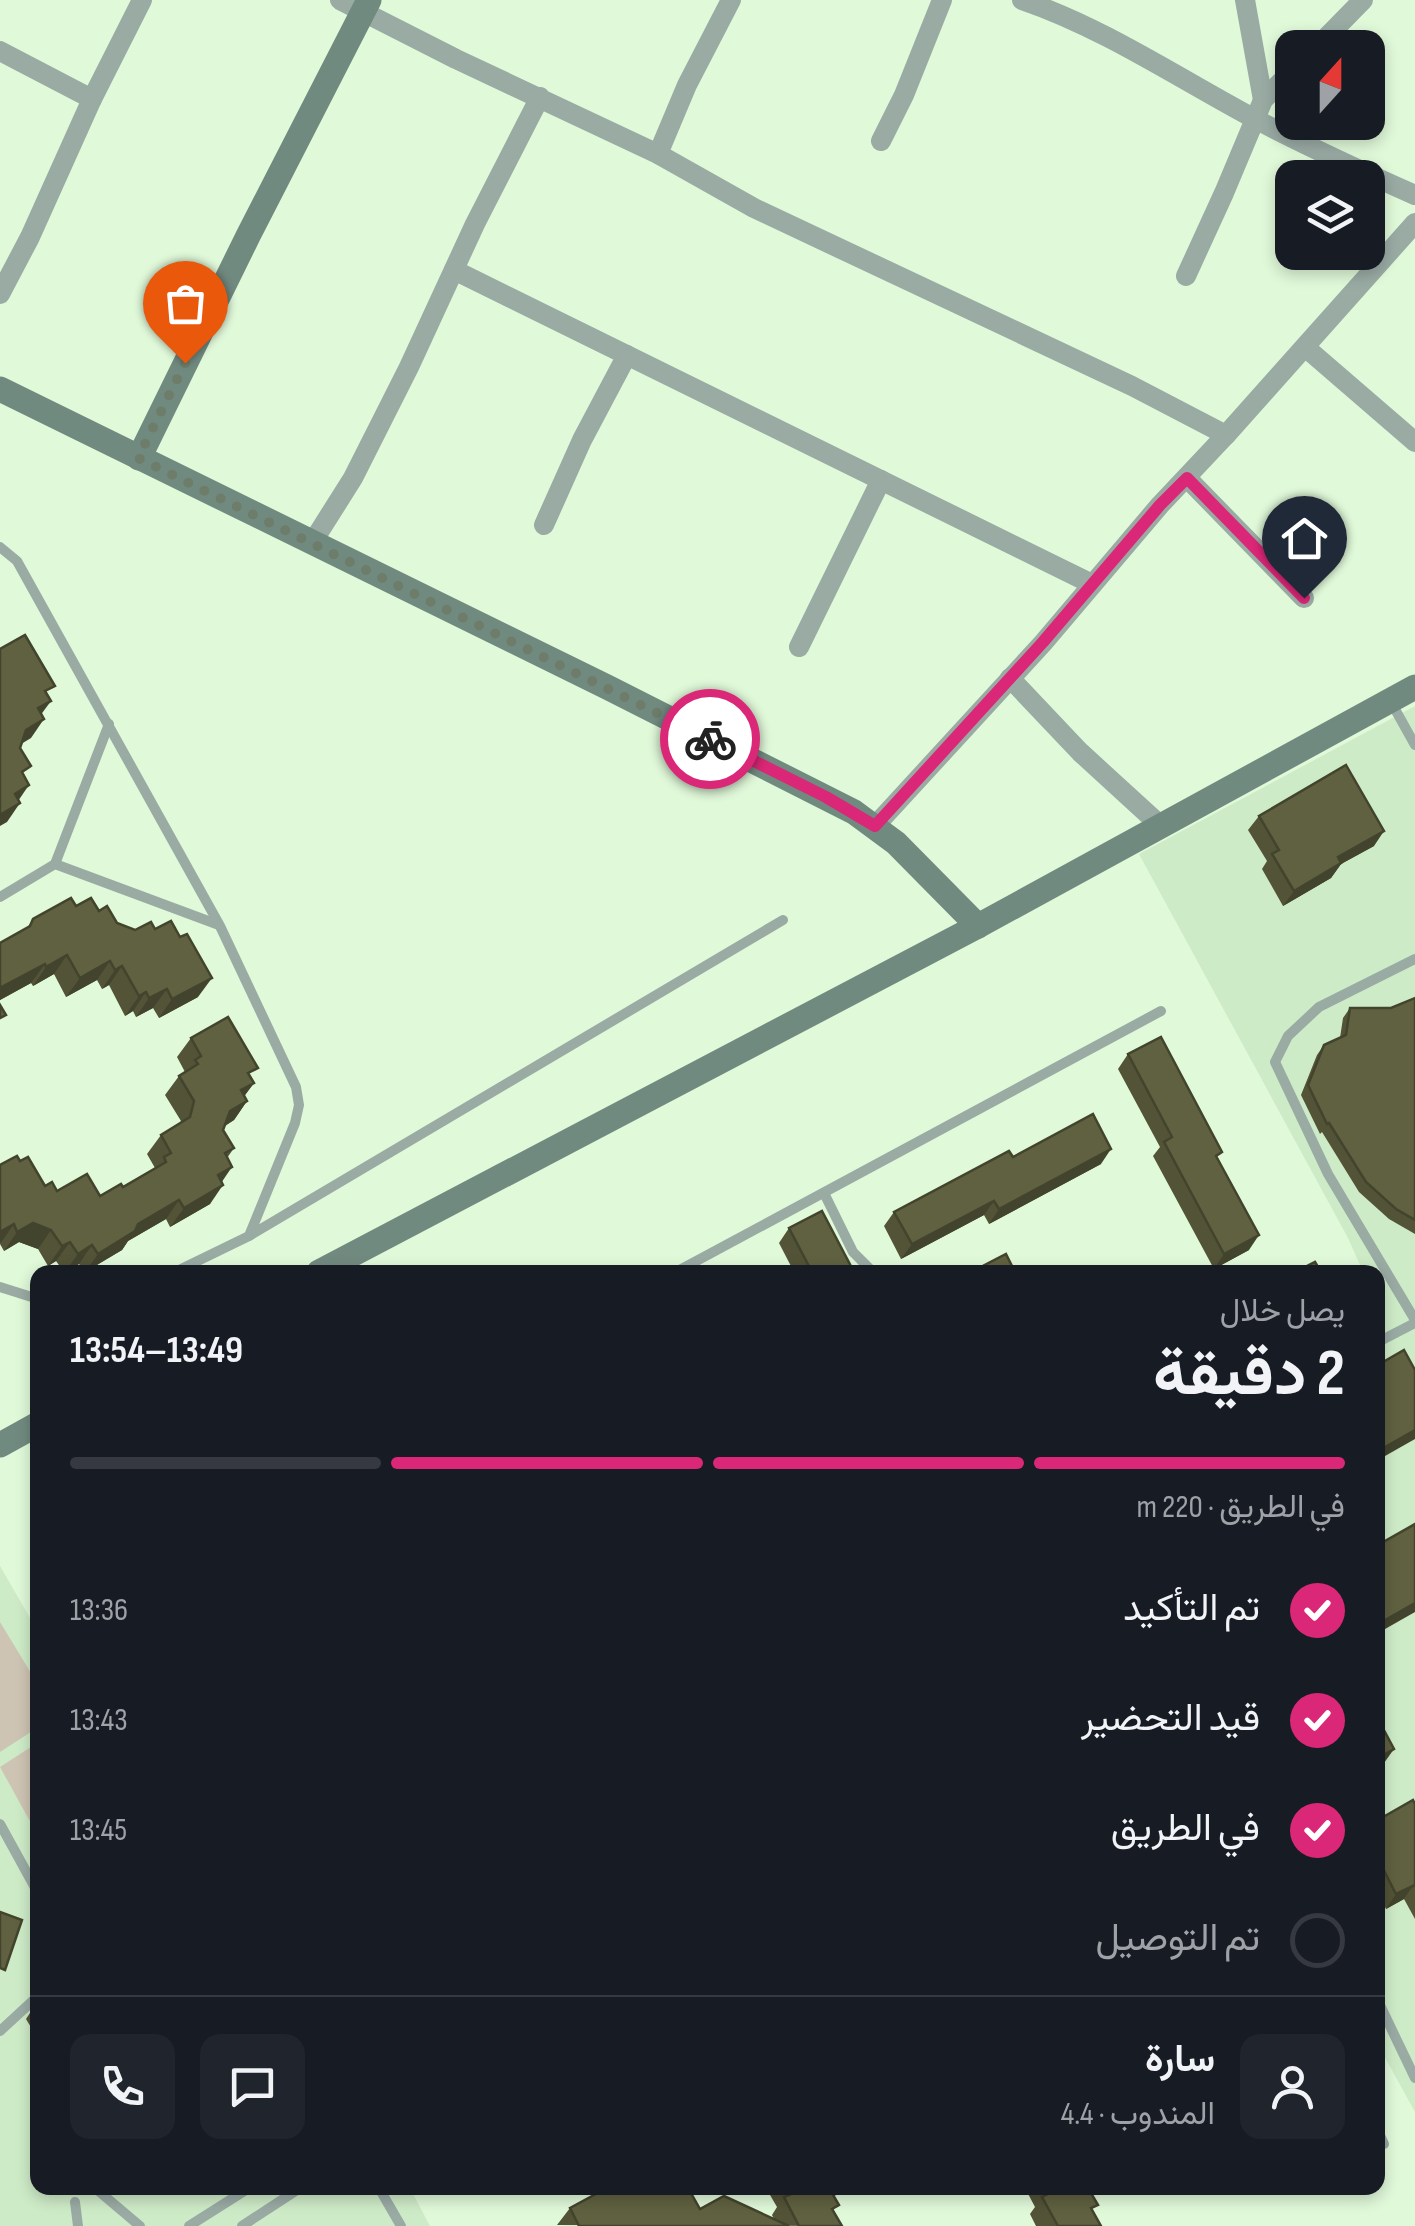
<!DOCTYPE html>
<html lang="ar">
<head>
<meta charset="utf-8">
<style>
  :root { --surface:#171b24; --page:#20242c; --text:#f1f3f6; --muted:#9ea1a6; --line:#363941; --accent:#db2777 }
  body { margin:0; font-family:"Sofia Sans Condensed",Vazirmatn,sans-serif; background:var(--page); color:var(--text); direction:rtl; height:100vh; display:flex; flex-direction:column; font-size:38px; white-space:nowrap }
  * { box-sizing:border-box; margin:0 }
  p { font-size:32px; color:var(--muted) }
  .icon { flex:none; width:55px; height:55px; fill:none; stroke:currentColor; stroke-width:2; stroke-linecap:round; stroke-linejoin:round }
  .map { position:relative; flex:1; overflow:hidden; direction:ltr }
  .details { position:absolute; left:30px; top:1265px; width:1355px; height:930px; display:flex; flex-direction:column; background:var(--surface); border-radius:20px; box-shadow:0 5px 15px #0003; direction:rtl }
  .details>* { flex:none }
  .needle { width:65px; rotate:21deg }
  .fabs { position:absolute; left:1275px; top:30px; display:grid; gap:20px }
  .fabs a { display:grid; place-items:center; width:110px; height:110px; border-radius:20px; background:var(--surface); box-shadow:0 5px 15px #0003; font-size:50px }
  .pin { position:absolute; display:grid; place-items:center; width:85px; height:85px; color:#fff; margin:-102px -42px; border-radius:50% 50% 50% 0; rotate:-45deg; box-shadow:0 0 10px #0007 }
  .pin .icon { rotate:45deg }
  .courier { position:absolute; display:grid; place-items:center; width:100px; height:100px; margin:-50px; border:8px solid #db2777; border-radius:50%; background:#fff; color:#222; box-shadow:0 2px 12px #0007 }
  .summary em { font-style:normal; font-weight:700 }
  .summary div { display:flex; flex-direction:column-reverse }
  .summary { display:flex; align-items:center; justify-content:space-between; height:170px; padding:0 40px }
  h1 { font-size:65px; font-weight:700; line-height:75px }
  .bar { display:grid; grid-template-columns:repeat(4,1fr); gap:15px 10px; align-content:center; height:120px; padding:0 40px }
  .bar i { height:12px; border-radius:8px; background:var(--line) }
  .bar .on { background:var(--accent) }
  .bar p { grid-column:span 4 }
  .line { display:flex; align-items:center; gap:25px; padding:0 40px; border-top:2px solid var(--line) }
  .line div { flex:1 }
  .round { display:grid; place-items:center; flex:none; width:105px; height:105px; border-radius:20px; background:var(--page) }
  ol { padding:0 40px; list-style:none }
  li { display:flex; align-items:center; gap:30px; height:110px }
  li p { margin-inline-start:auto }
  li .icon { padding:10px; border-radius:50%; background:var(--accent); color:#fff; stroke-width:4 }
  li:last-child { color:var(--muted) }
  li i { width:55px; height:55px; border:5px solid var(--line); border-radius:50% }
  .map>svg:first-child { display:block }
  .built { fill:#ceebc7 }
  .green { fill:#cec4b3 }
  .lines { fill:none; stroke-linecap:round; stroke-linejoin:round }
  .lane { stroke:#9aaba4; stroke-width:10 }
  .street { stroke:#9aaba4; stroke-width:20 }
  .secondary { stroke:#718a80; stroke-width:25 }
  .wall { fill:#535337 }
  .shaded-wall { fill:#43442d }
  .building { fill:#606140; stroke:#43442d; stroke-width:2.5 }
  .done { stroke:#6e7d6a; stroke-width:10; stroke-dasharray:0 18 }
  .route { stroke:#db2777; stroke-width:12 }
</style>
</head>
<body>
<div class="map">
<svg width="1415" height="2226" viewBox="0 0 1415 2226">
  <rect width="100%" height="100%" fill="#e0f9d9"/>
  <g class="built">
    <path d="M 1415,706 L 1415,2112 L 1378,2045 L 1378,1272 L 1363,1272 L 1348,1238 L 1139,854 Z"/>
    <path d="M 0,1566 L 37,1630 L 38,2188 L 410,2188 L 430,2226 L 0,2226 Z"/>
  </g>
  <g class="green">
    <path d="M 0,1622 L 37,1683 L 37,1728 L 0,1752 Z"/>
    <path d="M 37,1743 L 37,1834 L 0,1767 Z"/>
  </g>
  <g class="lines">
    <g class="lane">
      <path d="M 0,547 L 17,561 L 220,926 L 296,1087 L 299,1105 L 295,1123 L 249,1236"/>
      <path d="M 1391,702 L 1415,745"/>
      <path d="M 55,864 L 109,724"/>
      <path d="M 0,897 L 55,864 L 219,925"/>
      <path d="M 1415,959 L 1319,1007 L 1288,1036 L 1275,1062 L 1328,1174 L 1415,1320"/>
      <path d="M 824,1193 L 853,1252 L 873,1272"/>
      <path d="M 175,1272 L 249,1236 L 783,920"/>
      <path d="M 676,1272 L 1161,1011"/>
      <path d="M 0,1287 L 38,1299"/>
      <path d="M 1378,1342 L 1415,1323"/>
      <path d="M 0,1824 L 38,1893"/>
      <path d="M 1378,2001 L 1415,2078"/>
      <path d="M 0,2031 L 38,1996"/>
      <path d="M 1378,2131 L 1384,2144"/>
      <path d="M 95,2188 L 140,2226"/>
      <path d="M 379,2188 L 401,2226"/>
      <path d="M 75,2202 L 78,2226"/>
      <path d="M 189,2226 L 249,2188"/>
      <path d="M 242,2226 L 300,2188"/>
    </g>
    <g class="street">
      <path d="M 340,0 L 456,59 L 658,154 L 754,208 L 1132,386 L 1226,435 L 1160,505 L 1043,643 L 875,826"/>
      <path d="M 1022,0 C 1104,28 1178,78 1255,119 C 1307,146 1361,171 1415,195"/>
      <path d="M 1245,0 L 1263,100"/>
      <path d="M 1316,48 L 1363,0"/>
      <path d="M 0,51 L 92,99"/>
      <path d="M 881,141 L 904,95 L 942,0"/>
      <path d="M 658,154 L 687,85 L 731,0"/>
      <path d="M 454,270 L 1092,584"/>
      <path d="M 1186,276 L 1224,193 L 1263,100 L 1292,71"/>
      <path d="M 0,294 L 30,237 L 92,99 L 142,0"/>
      <path d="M 1305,347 L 1415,442"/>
      <path d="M 1226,435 L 1415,223"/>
      <path d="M 1187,478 L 1304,598"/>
      <path d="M 544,525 L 582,440 L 627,355"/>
      <path d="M 312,543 L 353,478 L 409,367 L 475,224 L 540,97"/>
      <path d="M 799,647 L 881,480"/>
      <path d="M 1010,678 L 1080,752 L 1162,827"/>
    </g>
    <g class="secondary">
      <path d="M 0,389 L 607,687 L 854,812 L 896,843 L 978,926"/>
      <path d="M 139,458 L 248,236 L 369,0"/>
      <path d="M 319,1272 L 978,926 L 1415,687"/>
      <path d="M 0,1445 L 38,1424"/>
    </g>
  </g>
  <g class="wall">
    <path d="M 1259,816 L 1374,846 L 1341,864 L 1331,878 L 1283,906 L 1262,869 L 1267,861 L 1248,830 Z"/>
    <path d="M 76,906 L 99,911 L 117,923 L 198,997 L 159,1018 L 153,1008 L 136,1017 L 133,1011 L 125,1016 L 109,985 L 102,989 L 97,980 L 66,997 L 54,974 L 33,986 L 31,983 L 0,1000 L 0,943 L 27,928 L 33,919 Z"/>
    <path d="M 1415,998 L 1415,1234 L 1389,1219 L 1359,1192 L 1322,1132 L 1320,1134 L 1301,1095 L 1317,1055 L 1324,1045 L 1340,1038 L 1343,1018 L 1350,1008 L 1391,1008 Z"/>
    <path d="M 191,1038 L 251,1078 L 254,1083 L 244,1096 L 247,1101 L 234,1120 L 225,1126 L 223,1130 L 234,1148 L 227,1158 L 222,1182 L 210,1204 L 170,1227 L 166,1219 L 128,1241 L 122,1250 L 85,1272 L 79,1264 L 66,1272 L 64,1272 L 56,1261 L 48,1266 L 38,1249 L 19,1242 L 4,1251 L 0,1244 L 20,1161 L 45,1186 L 57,1191 L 100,1196 L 123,1187 L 155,1168 L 147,1154 L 161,1135 L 180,1123 L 181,1121 L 165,1095 L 179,1076 L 185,1072 L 177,1057 Z"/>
    <path d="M 1128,1054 L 1249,1250 L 1214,1269 L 1153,1156 L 1160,1147 L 1118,1069 Z"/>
    <path d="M 1013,1157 L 1101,1164 L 989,1224 L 984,1215 L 901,1259 L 884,1226 L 894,1212 Z"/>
    <path d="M 789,1228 L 854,1272 L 794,1272 L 779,1243 Z"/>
    <path d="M 1415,1804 L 1415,1919 L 1404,1899 L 1386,1909 L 1378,1893 L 1378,1820 Z"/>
    <path d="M 36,2004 L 38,2004 L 38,2039 L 26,2019 Z"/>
    <path d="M 766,2188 L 849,2188 L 834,2196 L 834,2212 L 842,2226 L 557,2225 L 570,2208 L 700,2209 L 774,2219 L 772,2215 L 777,2207 Z"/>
    <path d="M 1025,2188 L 1088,2188 L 1093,2211 L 1101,2226 L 1036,2226 L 1030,2214 L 1035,2207 Z"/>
  </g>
  <g class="shaded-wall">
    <path d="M 51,701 L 37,720 L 38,708 Z"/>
    <path d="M 44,719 L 31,738 L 13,749 L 26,730 Z"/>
    <path d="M 29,785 L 16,804 L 15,794 Z"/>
    <path d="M 20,803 L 7,822 L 0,826 L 0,815 Z"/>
    <path d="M 1384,831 L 1374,846 L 1341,864 L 1331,878 L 1283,906 L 1294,891 L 1338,857 Z"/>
    <path d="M 67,955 L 54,974 L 33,986 L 46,967 Z"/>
    <path d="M 110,961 L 97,980 L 66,997 L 80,978 Z"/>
    <path d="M 45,964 L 31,983 L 0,1000 L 0,988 Z"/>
    <path d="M 122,966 L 109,985 L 102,989 L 115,970 Z"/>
    <path d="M 212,978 L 198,997 L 159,1018 L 172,999 Z"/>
    <path d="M 167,989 L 153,1008 L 136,1017 L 149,998 Z"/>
    <path d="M 146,992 L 133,1011 L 125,1016 L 139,996 Z"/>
    <path d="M 254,1083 L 240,1102 L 241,1090 Z"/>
    <path d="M 247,1101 L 234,1120 L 216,1131 L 230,1111 Z"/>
    <path d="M 1111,1149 L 1101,1164 L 989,1224 L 999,1209 Z"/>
    <path d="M 232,1167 L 219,1186 L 218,1175 Z"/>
    <path d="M 223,1185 L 210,1204 L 170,1227 L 184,1208 Z"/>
    <path d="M 179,1200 L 166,1219 L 128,1241 L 122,1250 L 85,1272 L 98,1254 L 138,1224 Z"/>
    <path d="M 994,1201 L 984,1215 L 901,1259 L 912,1244 Z"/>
    <path d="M 33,1223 L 51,1230 L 38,1249 L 19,1242 L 4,1251 L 17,1232 Z"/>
    <path d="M 14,1224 L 0,1244 L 0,1232 Z"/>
    <path d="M 1259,1235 L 1249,1250 L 1214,1269 L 1224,1254 Z"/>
    <path d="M 70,1242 L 56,1261 L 48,1266 L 62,1246 Z"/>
    <path d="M 92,1245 L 79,1264 L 65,1272 L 78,1254 Z"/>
    <path d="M 1415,1430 L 1415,1439 L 1378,1460 L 1378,1451 Z"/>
    <path d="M 1415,1603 L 1415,1612 L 1378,1633 L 1378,1624 Z"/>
    <path d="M 1394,1749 L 1384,1763 L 1378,1767 L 1378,1758 Z"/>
    <path d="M 1414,1884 L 1404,1899 L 1386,1909 L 1396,1894 Z"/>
    <path d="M 829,2188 L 849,2188 L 817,2205 Z"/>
  </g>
  <g class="building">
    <path d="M 25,635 L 55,686 L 45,691 L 51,701 L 38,708 L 44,719 L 26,730 L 20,748 L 31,766 L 22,772 L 29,785 L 15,794 L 20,803 L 0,815 L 0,649 Z"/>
    <path d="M 1346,765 L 1384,831 L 1338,857 L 1341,863 L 1294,891 L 1272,854 L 1279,850 L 1259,816 Z"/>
    <path d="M 71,898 L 76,906 L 91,898 L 99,911 L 107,906 L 117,923 L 135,930 L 151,922 L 155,929 L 171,921 L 180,937 L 187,934 L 212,978 L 172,999 L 167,989 L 149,998 L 146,992 L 139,996 L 122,966 L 115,970 L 110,961 L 80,978 L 67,955 L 46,967 L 45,964 L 0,988 L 3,992 L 0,994 L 0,943 L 30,926 L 33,919 Z"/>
    <path d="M 1415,998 L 1415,1220 L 1396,1209 L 1366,1182 L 1329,1123 L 1327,1124 L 1308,1085 L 1324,1045 L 1346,1035 L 1350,1008 L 1391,1008 Z"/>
    <path d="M 0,1005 L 6,1015 L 0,1018 Z"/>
    <path d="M 228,1017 L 258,1068 L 248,1073 L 254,1083 L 241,1090 L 247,1101 L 230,1111 L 223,1130 L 234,1148 L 225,1153 L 232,1167 L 218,1175 L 223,1185 L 184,1208 L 179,1200 L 138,1224 L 135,1231 L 98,1254 L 92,1245 L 78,1254 L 70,1242 L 62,1246 L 51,1230 L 33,1223 L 17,1232 L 14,1224 L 0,1232 L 0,1165 L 17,1156 L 20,1161 L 28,1157 L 45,1186 L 52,1182 L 57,1191 L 87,1174 L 100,1196 L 121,1184 L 123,1187 L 166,1162 L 164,1157 L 171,1153 L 161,1135 L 190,1117 L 194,1101 L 179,1076 L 198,1064 L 195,1060 L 201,1056 L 191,1038 Z"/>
    <path d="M 1161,1037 L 1222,1152 L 1216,1156 L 1259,1235 L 1224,1254 L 1164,1142 L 1172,1137 L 1128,1054 Z"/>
    <path d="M 1093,1114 L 1111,1149 L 999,1209 L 994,1201 L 912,1244 L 894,1212 L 1009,1151 L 1013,1157 Z"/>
    <path d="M 822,1211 L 854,1272 L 812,1272 L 789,1228 Z"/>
    <path d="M 1006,1254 L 1015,1272 L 977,1272 L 975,1270 Z"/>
    <path d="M 1315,1262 L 1321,1272 L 1295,1272 Z"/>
    <path d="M 1404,1350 L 1415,1370 L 1415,1430 L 1378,1451 L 1378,1365 Z"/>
    <path d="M 1415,1524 L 1415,1603 L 1378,1624 L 1378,1545 Z"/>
    <path d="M 1378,1719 L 1394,1749 L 1378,1758 Z"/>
    <path d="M 1413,1800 L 1415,1804 L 1415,1885 L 1396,1894 L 1378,1859 L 1378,1820 Z"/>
    <path d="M 0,1912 L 22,1920 L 5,1970 L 0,1968 Z"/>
    <path d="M 607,2188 L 688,2188 L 700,2209 L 724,2196 L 789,2226 L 579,2226 L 570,2208 Z"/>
    <path d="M 788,2188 L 829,2188 L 839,2205 L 832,2209 L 842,2226 L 799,2226 L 784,2197 L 791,2194 Z"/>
    <path d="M 1047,2188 L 1088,2188 L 1098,2205 L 1091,2208 L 1101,2226 L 1058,2226 L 1042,2197 L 1050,2193 Z"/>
  </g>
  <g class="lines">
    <path class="done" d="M 185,363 L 138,458 L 710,739"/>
    <path class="route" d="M 710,739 L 826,797 L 875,826 L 1043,642 L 1160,505 L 1187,478 L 1304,598"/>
  </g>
</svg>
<div class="fabs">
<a><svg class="needle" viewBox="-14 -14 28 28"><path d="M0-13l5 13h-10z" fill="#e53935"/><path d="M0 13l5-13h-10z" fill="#9ea1a6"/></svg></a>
<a><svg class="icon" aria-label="layers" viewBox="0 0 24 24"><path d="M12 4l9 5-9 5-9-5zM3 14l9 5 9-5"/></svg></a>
</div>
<div class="pin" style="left:185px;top:363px;background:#ea580c"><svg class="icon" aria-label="bag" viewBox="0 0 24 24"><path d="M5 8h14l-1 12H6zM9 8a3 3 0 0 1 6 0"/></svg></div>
<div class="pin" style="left:1304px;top:598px;background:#1f2937"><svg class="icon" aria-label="home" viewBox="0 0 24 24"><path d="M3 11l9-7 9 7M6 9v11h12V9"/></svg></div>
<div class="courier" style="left:710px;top:739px"><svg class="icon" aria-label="bike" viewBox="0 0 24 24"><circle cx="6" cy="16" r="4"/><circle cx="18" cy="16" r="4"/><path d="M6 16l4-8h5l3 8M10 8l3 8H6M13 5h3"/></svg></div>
<section class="details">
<div class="summary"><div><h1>2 دقيقة</h1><p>يصل خلال</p></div><em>13:49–13:54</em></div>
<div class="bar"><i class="on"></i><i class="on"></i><i class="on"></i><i></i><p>في الطريق · 220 m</p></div>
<ol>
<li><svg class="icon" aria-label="check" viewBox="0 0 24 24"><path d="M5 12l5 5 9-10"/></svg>تم التأكيد<p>13:36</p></li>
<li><svg class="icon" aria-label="check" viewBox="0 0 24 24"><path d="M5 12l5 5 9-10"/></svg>قيد التحضير<p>13:43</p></li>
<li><svg class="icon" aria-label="check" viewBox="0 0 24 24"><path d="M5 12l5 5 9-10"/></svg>في الطريق<p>13:45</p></li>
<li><i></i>تم التوصيل</li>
</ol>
<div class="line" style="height:180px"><a class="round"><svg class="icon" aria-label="person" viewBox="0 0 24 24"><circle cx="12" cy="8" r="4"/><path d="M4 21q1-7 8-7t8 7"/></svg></a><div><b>سارة</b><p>المندوب · 4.4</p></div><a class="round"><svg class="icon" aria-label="chat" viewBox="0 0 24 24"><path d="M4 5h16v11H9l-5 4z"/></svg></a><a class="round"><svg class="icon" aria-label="phone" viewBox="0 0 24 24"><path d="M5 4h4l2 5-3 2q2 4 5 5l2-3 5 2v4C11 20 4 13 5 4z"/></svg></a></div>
</section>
</div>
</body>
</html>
